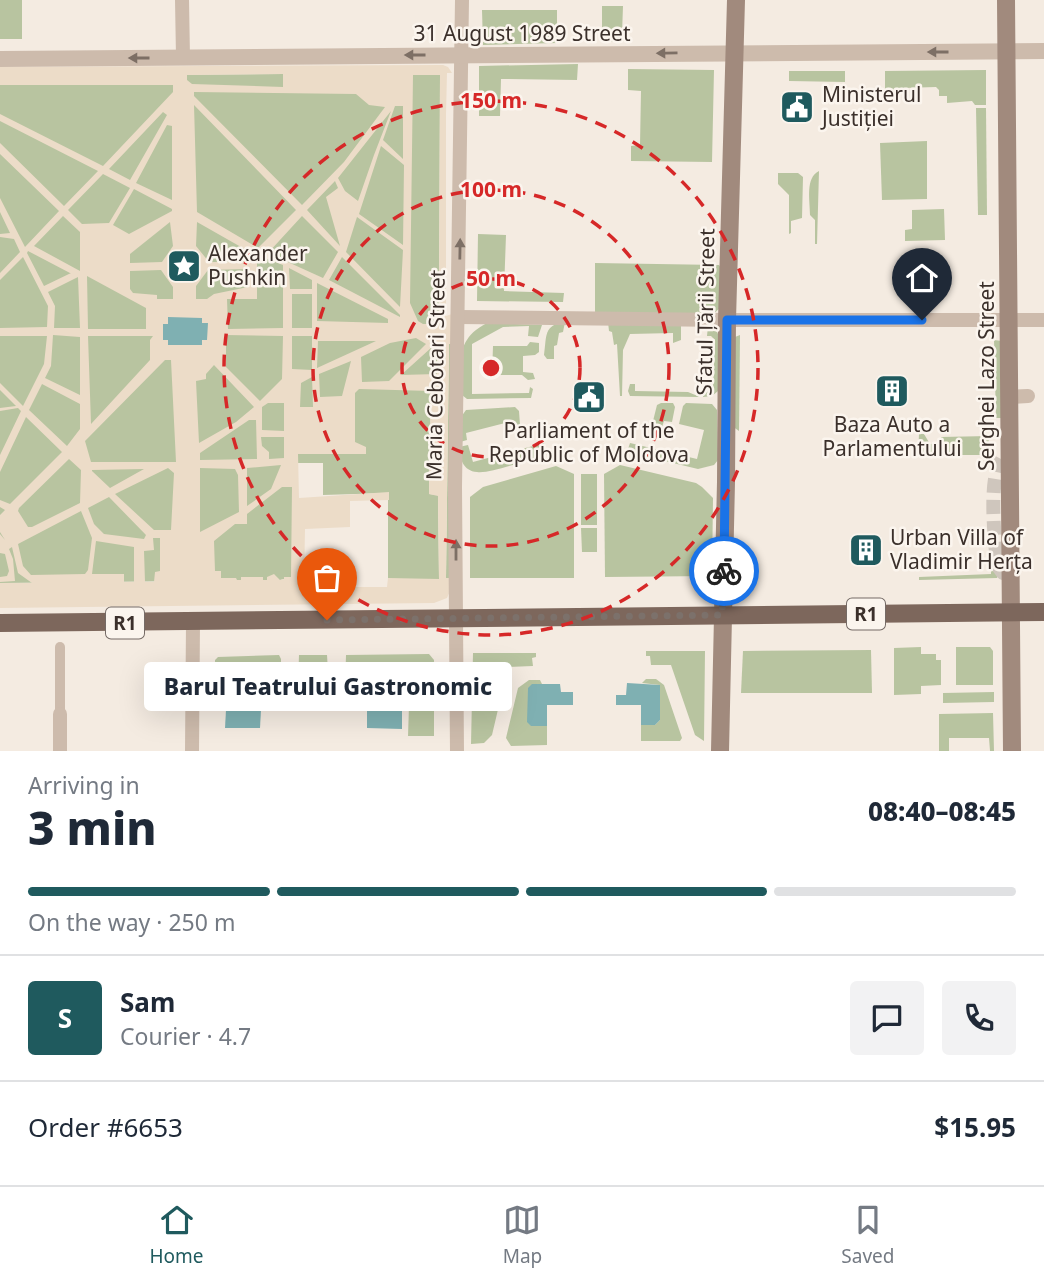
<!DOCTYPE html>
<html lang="en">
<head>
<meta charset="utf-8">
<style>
  :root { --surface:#fff; --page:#f2f2f3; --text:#1f2937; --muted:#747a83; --line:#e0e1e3; --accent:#1f5a5e }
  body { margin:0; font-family:"Noto Sans",sans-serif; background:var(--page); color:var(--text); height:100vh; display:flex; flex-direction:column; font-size:26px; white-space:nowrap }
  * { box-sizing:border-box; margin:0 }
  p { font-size:23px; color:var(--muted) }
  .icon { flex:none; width:38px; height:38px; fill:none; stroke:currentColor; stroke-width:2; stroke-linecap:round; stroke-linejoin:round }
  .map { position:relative; height:751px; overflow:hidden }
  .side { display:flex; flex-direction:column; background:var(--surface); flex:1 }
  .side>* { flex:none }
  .pin { position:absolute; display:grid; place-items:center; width:60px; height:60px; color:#fff; margin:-72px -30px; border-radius:50% 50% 50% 0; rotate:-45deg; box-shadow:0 0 7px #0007 }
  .pin .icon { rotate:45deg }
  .courier { position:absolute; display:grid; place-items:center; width:70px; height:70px; margin:-35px; border:5px solid #1a73e8; border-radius:50%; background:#fff; color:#222; box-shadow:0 2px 9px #0007 }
  .bubble { position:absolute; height:49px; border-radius:7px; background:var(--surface); box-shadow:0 7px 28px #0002; font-size:23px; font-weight:800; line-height:49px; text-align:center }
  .headline em { font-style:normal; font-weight:800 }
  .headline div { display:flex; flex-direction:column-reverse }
  .headline { display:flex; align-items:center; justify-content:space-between; height:119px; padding:0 28px }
  h1 { font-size:46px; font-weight:800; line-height:52px }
  .bar { display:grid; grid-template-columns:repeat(4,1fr); gap:10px 7px; align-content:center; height:84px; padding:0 28px }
  .bar i { height:9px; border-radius:5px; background:var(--line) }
  .bar .current { background:var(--accent) }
  .bar p { grid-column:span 4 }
  .line { display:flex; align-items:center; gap:18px; padding:0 28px; border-top:2px solid var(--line) }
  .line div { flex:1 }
  .round { display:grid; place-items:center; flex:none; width:74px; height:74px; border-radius:7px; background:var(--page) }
  .dock { display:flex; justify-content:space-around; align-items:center; height:98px; border-top:2px solid var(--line); background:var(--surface); font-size:19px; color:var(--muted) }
  .dock a { display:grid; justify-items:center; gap:4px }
  .dock .current { color:var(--accent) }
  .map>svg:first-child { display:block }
  .green { fill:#b8c4a0 }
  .plaza { fill:#ecdcc8; fill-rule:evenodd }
  .water { fill:#7fb0b2 }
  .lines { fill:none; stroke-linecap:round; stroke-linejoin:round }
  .minor-tunnel { stroke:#cfc6bd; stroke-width:14; stroke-dasharray:14 7; stroke-linecap:butt }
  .pedestrian { stroke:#cdbbac; stroke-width:10 }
  .minor { stroke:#cdbbac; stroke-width:14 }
  .tertiary { stroke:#cdbbac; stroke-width:16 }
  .secondary { stroke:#a18a7d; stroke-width:18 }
  .primary { stroke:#7d675c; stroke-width:18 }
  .oneway { fill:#7d6f65 }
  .done { stroke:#7c716b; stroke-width:7; stroke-dasharray:0 12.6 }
  .route { stroke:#1a73e8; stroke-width:9 }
  .ring { fill:none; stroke:#d62828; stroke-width:3.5; stroke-dasharray:12 9 }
  .labels { text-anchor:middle; stroke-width:5; stroke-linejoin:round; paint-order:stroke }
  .shield { fill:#fbf5ee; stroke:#756b66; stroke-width:2 }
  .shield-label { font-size:19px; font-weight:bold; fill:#3b302b }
  .street-label { font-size:21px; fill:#3b302b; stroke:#fbf5ee }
  .poi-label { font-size:21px; fill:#3b302b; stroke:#fbf5ee; text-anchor:start }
  .centre { fill:#d62828; stroke:#fbf5ee; stroke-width:3.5 }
  .ring-label { font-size:21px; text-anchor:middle; font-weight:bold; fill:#d62828; stroke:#fbf5ee; stroke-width:5; stroke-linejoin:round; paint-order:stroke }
</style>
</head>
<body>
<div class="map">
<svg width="1044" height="751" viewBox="0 0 1044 751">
  <rect width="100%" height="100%" fill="#f4ebe1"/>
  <g class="green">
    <rect x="0" y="0" width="22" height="39"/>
    <path d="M 602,6 L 623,6 L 622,34 L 627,34 L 627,41 L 602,42 Z"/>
    <path d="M 557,10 L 557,43 L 483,45 L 482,10 Z"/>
    <path d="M 578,64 L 577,80 L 501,79 L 500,116 L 479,116 L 479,66 Z"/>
    <path d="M 628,69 L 714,70 L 712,162 L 631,161 L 631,146 L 640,145 L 641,91 L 628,90 Z"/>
    <path d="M 986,70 L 986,105 L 975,105 L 972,101 L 947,103 L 947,96 L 939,96 L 939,90 L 936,87 L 903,88 L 899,91 L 899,96 L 885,97 L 885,71 Z"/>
    <path d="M 789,71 L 845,71 L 845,82 L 789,81 Z"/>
    <path d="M 284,74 L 440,75 L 439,319 L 437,374 L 431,391 L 429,494 L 438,495 L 439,579 L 388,587 L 388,493 L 323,495 L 323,463 L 293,463 L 292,577 L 284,577 L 284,579 L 280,580 L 0,583 L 0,76 Z"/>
    <path d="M 976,108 L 986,108 L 987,215 L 978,215 Z"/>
    <path d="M 927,141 L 927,199 L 882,200 L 880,143 Z"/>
    <path d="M 819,171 L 817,244 L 815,244 L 815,220 L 810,215 C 810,200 805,178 819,171 Z"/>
    <path d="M 778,173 L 798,173 L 803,177 L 802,218 L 791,221 L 791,233 L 789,234 L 789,195 L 778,184 Z"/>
    <path d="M 944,209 L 945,240 L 905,241 L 905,230 L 912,229 L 912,210 Z"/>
    <path d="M 478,234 L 506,235 L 504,291 L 564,293 L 563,302 L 477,301 Z"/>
    <path d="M 595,263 L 719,265 L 721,268 L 720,308 L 712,315 L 595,314 Z"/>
    <path d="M 565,322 L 563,332 L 559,333 L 557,345 L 554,346 L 554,359 L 547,359 L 544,355 C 547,336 543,325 565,322 Z"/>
    <path d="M 608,322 L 681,324 L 681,340 L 673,343 L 673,333 L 630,334 L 623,350 L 622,396 L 620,396 L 617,344 L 614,345 L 612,332 L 609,331 Z"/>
    <path d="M 487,323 L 542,325 L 538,337 L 528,336 L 529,326 L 503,327 L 472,344 L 472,394 L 529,393 L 530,387 L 533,389 L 531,398 L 467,399 L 462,395 C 461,363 454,340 487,323 Z"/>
    <path d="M 708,326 L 714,326 L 720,338 L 718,391 L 712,396 L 703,397 L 703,394 L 713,389 L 715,340 L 711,336 L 707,336 Z"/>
    <path d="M 740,335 L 739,431 L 732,426 L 735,337 Z"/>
    <path d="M 994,340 L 1002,341 L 1002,418 L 996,418 Z"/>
    <path d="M 530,342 L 539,343 L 539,352 L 535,355 L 523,356 L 523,372 L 533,373 L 535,379 L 528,380 L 522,375 L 492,375 L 493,346 L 527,346 Z"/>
    <path d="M 453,343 L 451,578 L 446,578 L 449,344 Z"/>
    <path d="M 630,384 L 635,384 L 635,391 L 688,392 L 700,397 L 630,396 L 628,391 Z"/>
    <path d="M 661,403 L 673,403 L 675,407 L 672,422 L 664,421 L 662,427 L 652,425 L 657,405 Z"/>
    <path d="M 686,403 L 712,404 L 717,410 L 718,460 L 714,465 L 698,469 L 627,452 L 630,443 L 697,459 L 704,430 L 679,424 L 683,406 Z"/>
    <path d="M 515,407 L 519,411 L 520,425 L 511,428 L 509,422 L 466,433 L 467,440 L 460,442 L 461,417 L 466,410 Z"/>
    <path d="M 919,434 L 924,434 L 930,444 L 941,443 L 941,437 L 989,436 L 988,455 L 918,455 Z"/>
    <path d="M 544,443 L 547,454 C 531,458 492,474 477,472 C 463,471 460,459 459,447 L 468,445 L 473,462 Z"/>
    <path d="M 620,465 L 696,483 L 702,487 L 713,498 L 712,576 L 605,577 L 604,474 Z"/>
    <path d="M 556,466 L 574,474 L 574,578 L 470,578 L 470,497 L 483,487 Z"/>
    <rect x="581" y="474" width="16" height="51"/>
    <path d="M 581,528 L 597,528 L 597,552 L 582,552 Z"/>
    <path d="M 991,568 L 999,571 L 997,578 L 919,580 L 919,577 L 991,574 Z"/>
    <path d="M 921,647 L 921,654 L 936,654 L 936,660 L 941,660 L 941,685 L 921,686 L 921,694 L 894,695 L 894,648 Z"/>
    <path d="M 956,647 L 990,647 L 993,651 L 993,685 L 956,685 Z"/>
    <path d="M 871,650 L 872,693 L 741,693 L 743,651 Z"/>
    <path d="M 646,651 L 705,651 L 704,741 L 695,735 L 671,665 L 651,665 L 650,656 L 646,656 Z"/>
    <path d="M 473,653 L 536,653 L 536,657 L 532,658 L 533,666 L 508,667 L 492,735 L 484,743 L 471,744 Z"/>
    <path d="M 429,654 L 434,660 L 434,700 L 357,699 L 345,687 L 346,655 Z"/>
    <path d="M 279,655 L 281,659 L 281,686 L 277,689 L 277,698 L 215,698 L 215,660 L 218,657 Z"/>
    <path d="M 299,655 L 327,655 L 329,686 L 298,686 Z"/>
    <path d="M 646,679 L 656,679 L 664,685 L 682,738 L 680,741 L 641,741 L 641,725 L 655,725 L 660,720 L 660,685 L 642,683 Z"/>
    <path d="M 529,680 L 540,680 L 542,684 L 532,684 L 531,726 L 547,726 L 547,745 L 511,746 L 506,738 L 518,688 Z"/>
    <path d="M 994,692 L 994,702 L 943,703 L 943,693 Z"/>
    <path d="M 409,706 L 434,707 L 434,736 L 408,736 Z"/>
    <path d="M 993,713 L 994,751 L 990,751 L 989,738 L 949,738 L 949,751 L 939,751 L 939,714 Z"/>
  </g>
  <path class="plaza" d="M 443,65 L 448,67 L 452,73 L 447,73 L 446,114 L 446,316 L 452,314 L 453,343 L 449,344 L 446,578 L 451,578 L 450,591 L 447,598 L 434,603 L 0,608 L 0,583 L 32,583 L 18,573 L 12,547 L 9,549 L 13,559 L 15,581 L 0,582 L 0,577 L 7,576 L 9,571 L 5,554 L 0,553 L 0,534 L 5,540 L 0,532 L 0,515 L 5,510 L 0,507 L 0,500 L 10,504 L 62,452 L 26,417 L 0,472 L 0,455 L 21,411 L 18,408 L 0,411 L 0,408 L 16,406 L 0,390 L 0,383 L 23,406 L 44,364 L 47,336 L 0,336 L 0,328 L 47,327 L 48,306 L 23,257 L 0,280 L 0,273 L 20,252 L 14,239 L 0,237 L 0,234 L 10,233 L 0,212 L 0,198 L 25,247 L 59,211 L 0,154 L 0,143 L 64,206 L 98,171 L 0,121 L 0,114 L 103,166 L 173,92 L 173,85 L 0,85 L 0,67 ZM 283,74 L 283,87 L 192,84 L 187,80 L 187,75 ZM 413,75 L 440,75 L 439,319 L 433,324 L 423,324 L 418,321 L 410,303 ZM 194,92 L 356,94 L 369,105 L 385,107 L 344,162 L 302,205 L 194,96 ZM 194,105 L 296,210 L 258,248 L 197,212 ZM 395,106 L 403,106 L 403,159 L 383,140 ZM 391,111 L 374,155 L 358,201 L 345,191 L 338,178 ZM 163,112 L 167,115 L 130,180 L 109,169 ZM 167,125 L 172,126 L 172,200 L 136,183 ZM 381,146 L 404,165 L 403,245 L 359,214 ZM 103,174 L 130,188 L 109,223 L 82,224 L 68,210 ZM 335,181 L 338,188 L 326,197 L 340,246 L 307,210 ZM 134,189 L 172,209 L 172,211 L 129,234 L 113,225 ZM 63,216 L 80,232 L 80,271 L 34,246 ZM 302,216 L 338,252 L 323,278 L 268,253 ZM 357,217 L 403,250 L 400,307 L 346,252 ZM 170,222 L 173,246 L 162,262 L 130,263 L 130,254 ZM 197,222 L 248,251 L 248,262 L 209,262 L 196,246 ZM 28,251 L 70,273 L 71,273 L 44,286 L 27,253 ZM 180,254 L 190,254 L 197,261 L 197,271 L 191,278 L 186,277 L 186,268 L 184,268 L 184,278 L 180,278 L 173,271 L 173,261 ZM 257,255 L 283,265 L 283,277 L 257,276 ZM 342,257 L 400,315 L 400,317 L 329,280 ZM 289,268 L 312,280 L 312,289 L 290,289 ZM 248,269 L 248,287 L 214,294 L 207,299 L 196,299 L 196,286 L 208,270 ZM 161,270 L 173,287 L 173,299 L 157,299 L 157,295 L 133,293 L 130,289 L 130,271 ZM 87,276 L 146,308 L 146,329 L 88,329 ZM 78,277 L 80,328 L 54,328 L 55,306 L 48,292 ZM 257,283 L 283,284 L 283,328 L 228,329 L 227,299 L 257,299 ZM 317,283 L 388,319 L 388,323 L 317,321 ZM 292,294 L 312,294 L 312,328 L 292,328 ZM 168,318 L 202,323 L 202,345 L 168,339 L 164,324 L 168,324 ZM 53,335 L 80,337 L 80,395 L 45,378 L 51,366 ZM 226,335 L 283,336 L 282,379 L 260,401 L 226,367 ZM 88,336 L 153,336 L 150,340 L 150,360 L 91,424 ZM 292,336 L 312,336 L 312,370 L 292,369 ZM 416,338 L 426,344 L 389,381 L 362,382 L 361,357 L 390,343 ZM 318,341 L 376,341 L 317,368 ZM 432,347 L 438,348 L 437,374 L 401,375 ZM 165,360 L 171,360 L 176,462 L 91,462 L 85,441 ZM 351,361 L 342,396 L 320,397 L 319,374 ZM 214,365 L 254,407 L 236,422 L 199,443 L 196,381 L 206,379 L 206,374 ZM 312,377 L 313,407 L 300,407 L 301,383 ZM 42,384 L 80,404 L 80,429 L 67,446 L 29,410 ZM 359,389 L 431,391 L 429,494 L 438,496 L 439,579 L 388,578 L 387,587 L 350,587 L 349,580 L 304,581 L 305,529 L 350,527 L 350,501 L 389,500 L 389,492 L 299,498 L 298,454 L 366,454 L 366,447 L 355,442 L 355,393 ZM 268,403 L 284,403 L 284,431 L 262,430 L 262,407 ZM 249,420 L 256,420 L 257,459 L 200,460 L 200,453 ZM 261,437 L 284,437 L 284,458 L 269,459 L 269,452 L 262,446 ZM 69,459 L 81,470 L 80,503 L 32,527 L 28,527 L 18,511 L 19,508 ZM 281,465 L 271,489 L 247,506 L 247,468 ZM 168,468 L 174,473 L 171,530 L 154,530 L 115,494 ZM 200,468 L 235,469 L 238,475 L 239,512 L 200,532 ZM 144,469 L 110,488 L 92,471 L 92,470 ZM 282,487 L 292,487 L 291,577 L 284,577 L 284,579 L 280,580 L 274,574 L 267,577 L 267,580 L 263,580 L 263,577 L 241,577 L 241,580 L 237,580 L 236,578 L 221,578 L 221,571 L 215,571 L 214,541 L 235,524 L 247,524 L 247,514 ZM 109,497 L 146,535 L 144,539 L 104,534 L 94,524 L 88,508 ZM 81,511 L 92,538 L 88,570 L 85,574 L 31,575 L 23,566 L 18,544 ZM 153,538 L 160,538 L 160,571 L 155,572 L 154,582 L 145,582 L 144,551 L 154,550 ZM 96,541 L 134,547 L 134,582 L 124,582 L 124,574 L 92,574 Z"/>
  <g class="water">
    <path d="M 168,317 L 202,318 L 202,323 L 208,323 L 207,340 L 202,340 L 202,345 L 168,345 L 168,340 L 163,340 L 163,324 L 168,324 Z"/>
    <path d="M 627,683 L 660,685 L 660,720 L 655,725 L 641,725 L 641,705 L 616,705 L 616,695 L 626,695 Z"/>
    <path d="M 532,684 L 560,684 L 561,692 L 573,692 L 573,705 L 547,705 L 547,726 L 531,726 L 527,722 L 528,688 Z"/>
    <path d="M 226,710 L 261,710 L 260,728 L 225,728 Z"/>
    <path d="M 367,710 L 402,710 L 402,729 L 367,728 Z"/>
  </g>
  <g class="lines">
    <path class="minor-tunnel" d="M 1001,459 C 988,483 995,538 997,565 L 1003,573 L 1010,574"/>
    <path class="pedestrian" d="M 60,647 L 60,714"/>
    <g class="minor">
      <path d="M 182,0 L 183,57"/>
      <path d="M 459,317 L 727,320 L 1044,320"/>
      <path d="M 1009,397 L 1028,396"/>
      <path d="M 60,751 L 60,714"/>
      <path d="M 192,751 L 193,622"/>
      <path d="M 457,751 L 455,487 L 462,0"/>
    </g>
    <path class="tertiary" d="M 0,59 L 1044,51"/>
    <g class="secondary">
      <path d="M 1006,0 L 1012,751"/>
      <path d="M 720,751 L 726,482 L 727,320 L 736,0"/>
    </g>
    <path class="primary" d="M 0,623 L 1044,612"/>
  </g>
  <defs><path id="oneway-solid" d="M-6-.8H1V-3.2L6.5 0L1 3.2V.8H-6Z" transform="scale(1.75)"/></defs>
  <g class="oneway">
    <use href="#oneway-solid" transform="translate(938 52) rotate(180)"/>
    <use href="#oneway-solid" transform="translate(667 53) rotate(179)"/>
    <use href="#oneway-solid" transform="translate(415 55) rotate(180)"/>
    <use href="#oneway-solid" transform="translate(139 58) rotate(180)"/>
    <use href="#oneway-solid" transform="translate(460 249) rotate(-89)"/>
    <use href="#oneway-solid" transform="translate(456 550) rotate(-90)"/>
  </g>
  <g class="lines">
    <path class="done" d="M 327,620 L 722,615 L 724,571"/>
    <path class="route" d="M 724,571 L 727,320 L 922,320"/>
  </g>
  <g class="ring">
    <circle cx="491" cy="368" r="89"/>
    <circle cx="491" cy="368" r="178"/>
    <circle cx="491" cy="368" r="267"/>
  </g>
  <defs>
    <g id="civic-square" transform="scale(1.75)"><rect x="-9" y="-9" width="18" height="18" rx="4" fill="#1f5a5e" stroke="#fbf5ee"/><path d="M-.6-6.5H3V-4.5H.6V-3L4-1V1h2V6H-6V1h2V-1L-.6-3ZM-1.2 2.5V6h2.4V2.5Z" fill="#fff"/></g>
    <g id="sight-square" transform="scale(1.75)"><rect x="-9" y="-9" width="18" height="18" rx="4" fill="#1f5a5e" stroke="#fbf5ee"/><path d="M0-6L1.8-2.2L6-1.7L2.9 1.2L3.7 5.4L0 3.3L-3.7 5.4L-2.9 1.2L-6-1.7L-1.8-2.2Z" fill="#fff"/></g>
    <g id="building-square" transform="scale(1.75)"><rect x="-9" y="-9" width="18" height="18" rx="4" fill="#1f5a5e" stroke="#fbf5ee"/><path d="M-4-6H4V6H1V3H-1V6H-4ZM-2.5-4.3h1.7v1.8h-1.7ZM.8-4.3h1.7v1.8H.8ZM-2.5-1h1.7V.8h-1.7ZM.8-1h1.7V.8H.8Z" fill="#fff"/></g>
  </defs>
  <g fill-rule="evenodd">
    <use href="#civic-square" x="797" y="107"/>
    <use href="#sight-square" x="184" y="266"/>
    <use href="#building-square" x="892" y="391"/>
    <use href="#civic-square" x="589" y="397"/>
    <use href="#building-square" x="866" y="550"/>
  </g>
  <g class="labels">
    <g class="shield">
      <rect x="847" y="598.5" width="38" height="31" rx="5"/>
      <rect x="106" y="607.5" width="38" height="31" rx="5"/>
    </g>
    <g class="shield-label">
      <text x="866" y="621">R1</text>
      <text x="125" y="630">R1</text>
    </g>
    <g class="street-label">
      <text x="522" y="41">31 August 1989 Street</text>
      <text transform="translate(706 312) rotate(-89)" y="7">Sfatul Țării Street</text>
      <text transform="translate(436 375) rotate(-89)" y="7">Maria Cebotari Street</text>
      <text transform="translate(987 376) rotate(-90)" y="7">Serghei Lazo Street</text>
    </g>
    <g class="poi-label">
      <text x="822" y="102">Ministerul<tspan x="822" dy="24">Justiției</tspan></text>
      <text x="208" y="261">Alexander<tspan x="208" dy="24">Pushkin</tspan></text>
      <text x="892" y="432" text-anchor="middle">Baza Auto a<tspan x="892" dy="24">Parlamentului</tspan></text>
      <text x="589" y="438" text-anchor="middle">Parliament of the<tspan x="589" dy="24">Republic of Moldova</tspan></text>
      <text x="890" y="545">Urban Villa of<tspan x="890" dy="24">Vladimir Herța</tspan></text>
    </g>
  </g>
  <circle cx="491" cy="368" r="10" class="centre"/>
  <g class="ring-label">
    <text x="491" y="108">150 m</text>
    <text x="491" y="197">100 m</text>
    <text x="491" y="286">50 m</text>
  </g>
</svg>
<div class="pin" style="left:327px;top:620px;background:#ea580c"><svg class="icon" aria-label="bag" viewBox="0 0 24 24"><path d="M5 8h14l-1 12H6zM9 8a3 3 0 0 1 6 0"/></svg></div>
<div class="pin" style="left:922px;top:320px;background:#1f2937"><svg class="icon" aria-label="home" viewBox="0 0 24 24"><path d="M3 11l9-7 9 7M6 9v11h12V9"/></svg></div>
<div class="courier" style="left:724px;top:571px"><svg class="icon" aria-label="bike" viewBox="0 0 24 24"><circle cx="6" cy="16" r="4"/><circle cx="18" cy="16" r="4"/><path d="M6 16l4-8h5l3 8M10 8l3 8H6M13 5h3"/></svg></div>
<div class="bubble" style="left:144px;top:662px;width:368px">Barul Teatrului Gastronomic</div>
</div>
<section class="side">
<div class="headline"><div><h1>3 min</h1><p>Arriving in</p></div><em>08:40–08:45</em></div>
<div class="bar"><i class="current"></i><i class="current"></i><i class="current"></i><i></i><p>On the way · 250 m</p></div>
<div class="line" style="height:126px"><b class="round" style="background:var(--accent);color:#fff">S</b><div><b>Sam</b><p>Courier · 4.7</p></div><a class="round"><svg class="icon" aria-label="chat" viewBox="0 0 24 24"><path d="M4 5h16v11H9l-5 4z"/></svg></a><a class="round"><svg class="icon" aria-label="phone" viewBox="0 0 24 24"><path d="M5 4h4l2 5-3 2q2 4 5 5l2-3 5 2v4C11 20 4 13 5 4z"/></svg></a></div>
<div class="line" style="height:91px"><div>Order #6653</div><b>$15.95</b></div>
</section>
<nav class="dock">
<a class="current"><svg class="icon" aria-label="home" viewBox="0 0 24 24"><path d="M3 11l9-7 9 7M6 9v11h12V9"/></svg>Home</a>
<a><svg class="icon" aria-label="map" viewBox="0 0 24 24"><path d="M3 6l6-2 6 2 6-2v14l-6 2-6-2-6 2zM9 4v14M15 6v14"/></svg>Map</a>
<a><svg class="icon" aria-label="saved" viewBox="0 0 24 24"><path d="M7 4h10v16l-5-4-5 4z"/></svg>Saved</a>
</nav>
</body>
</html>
